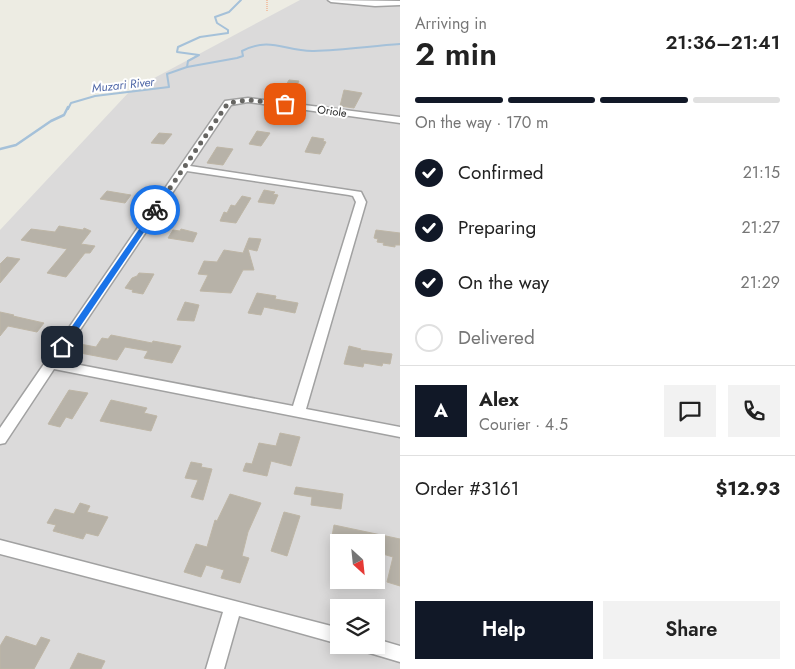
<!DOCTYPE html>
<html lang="en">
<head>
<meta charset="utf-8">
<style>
  :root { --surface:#fff; --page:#f2f2f2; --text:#222; --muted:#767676; --line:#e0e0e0; --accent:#111827 }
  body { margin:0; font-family:Jost,sans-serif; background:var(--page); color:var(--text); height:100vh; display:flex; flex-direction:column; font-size:19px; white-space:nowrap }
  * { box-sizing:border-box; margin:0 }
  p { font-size:16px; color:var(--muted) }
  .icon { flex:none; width:28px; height:28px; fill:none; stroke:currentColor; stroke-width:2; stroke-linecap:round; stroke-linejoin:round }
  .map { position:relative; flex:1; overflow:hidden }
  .drawer { display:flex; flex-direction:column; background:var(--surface); width:395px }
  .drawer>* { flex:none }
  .needle { width:32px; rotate:153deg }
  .buttons { position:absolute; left:330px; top:534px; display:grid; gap:10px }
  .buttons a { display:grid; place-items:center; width:55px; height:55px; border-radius:0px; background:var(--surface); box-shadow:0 2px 12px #0003; font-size:25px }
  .pin { position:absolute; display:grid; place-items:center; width:42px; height:42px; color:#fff; margin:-21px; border-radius:10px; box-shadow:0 2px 8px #0006 }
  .courier { position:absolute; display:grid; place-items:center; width:50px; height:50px; margin:-25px; border:4px solid #1a73e8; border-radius:50%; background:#fff; color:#222; box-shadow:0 1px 6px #0007 }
  .headline em { font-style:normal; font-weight:600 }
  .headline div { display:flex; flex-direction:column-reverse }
  .headline { display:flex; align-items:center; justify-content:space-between; height:85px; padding:0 15px }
  h1 { font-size:32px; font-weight:600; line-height:38px }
  .bar { display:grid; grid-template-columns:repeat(4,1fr); gap:8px 5px; align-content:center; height:60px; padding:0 15px }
  .bar i { height:6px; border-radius:4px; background:var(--line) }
  .bar .active { background:var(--accent) }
  .bar p { grid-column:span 4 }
  .line { display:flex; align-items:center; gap:12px; padding:0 15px; border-top:1px solid var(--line) }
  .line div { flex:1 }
  .round { display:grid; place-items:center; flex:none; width:52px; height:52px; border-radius:0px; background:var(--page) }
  ol { padding:0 15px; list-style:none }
  li { display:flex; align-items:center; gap:15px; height:55px }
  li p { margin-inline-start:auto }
  li .icon { padding:5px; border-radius:50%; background:var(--accent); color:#fff; stroke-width:4 }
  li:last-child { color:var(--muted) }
  li i { width:28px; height:28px; border:2px solid var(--line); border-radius:50% }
  .cta { display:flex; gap:10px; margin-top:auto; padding:10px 15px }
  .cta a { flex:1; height:58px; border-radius:0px; background:var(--accent); color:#fff; font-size:20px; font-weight:600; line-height:58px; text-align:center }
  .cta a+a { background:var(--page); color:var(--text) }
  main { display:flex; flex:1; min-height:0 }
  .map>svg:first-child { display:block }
  .residential { fill:#dbdada; fill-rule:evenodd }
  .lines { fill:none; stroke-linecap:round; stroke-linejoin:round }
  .stream-far1 { stroke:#a5c1d9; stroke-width:2 }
  .stream { stroke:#a5c1d9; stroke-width:2.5 }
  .building { fill:#b7b2a8; stroke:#beb6a6 }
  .street-casing { stroke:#a1a1a1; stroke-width:3 }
  .path { stroke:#f39b6e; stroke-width:1; stroke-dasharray:1 1; stroke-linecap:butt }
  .street { fill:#fff; fill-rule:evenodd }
  .route { fill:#1a73e8 }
  .done { stroke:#666562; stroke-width:5; stroke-dasharray:0 9 }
  .labels { text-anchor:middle; stroke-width:4; stroke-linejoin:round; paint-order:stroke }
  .far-street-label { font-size:11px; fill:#1d1d1d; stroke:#fff }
  .far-water-label { font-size:12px; font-style:italic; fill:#4e66a7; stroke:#fff }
</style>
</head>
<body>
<main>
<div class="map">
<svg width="400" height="669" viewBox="0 0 400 669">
  <rect width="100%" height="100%" fill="#edece3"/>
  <path class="residential" d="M 300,0 L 400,0 L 400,669 L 0,669 L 0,230 L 130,91 ZM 339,542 L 376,542 L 376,580 L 339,580 ZM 339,608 L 376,608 L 376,645 L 339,645 Z"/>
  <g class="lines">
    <g class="stream-far1">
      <path d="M 187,67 L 237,58 L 243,56 L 242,51 C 271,36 286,52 314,51 C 343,50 372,46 400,44"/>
      <path d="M 68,109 L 71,103 L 95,96 L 169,87 L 167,74 L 187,67 L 188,61 L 199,55 L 177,52 L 178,47 L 200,37 L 228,33 L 228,30 L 217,23 L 215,17 L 229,12 L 241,0"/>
    </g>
    <path class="stream" d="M 0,149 L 16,145 L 51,121 L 64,115 L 68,107"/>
  </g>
  <g class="building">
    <path d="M 289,80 L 299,81 L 296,87 L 304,88 L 299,97 L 280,95 Z"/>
    <path d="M 344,90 L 362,93 L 354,108 L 340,106 Z"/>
    <path d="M 257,131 L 270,133 L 261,146 L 249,144 Z"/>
    <path d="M 159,133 L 172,134 L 164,144 L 151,143 Z"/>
    <path d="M 312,137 L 324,139 L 323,141 L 326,142 L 320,154 L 305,152 Z"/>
    <path d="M 217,147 L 233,149 L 223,165 L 207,163 Z"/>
    <path d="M 264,190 L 275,192 L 273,194 L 278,195 L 274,204 L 258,202 Z"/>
    <path d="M 107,191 L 131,195 L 125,203 L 100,199 Z"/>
    <path d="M 242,196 L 251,198 L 236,223 L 220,221 L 224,212 L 227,213 L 231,205 L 235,206 Z"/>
    <path d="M 59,226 L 83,230 L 84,228 L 91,231 L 81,244 L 95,246 L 90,253 L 85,253 L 66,277 L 47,273 L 67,249 L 21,240 L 31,229 L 55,232 Z"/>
    <path d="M 181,229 L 197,233 L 193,242 L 168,238 L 173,230 L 180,231 Z"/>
    <path d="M 376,230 L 400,233 L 400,245 L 395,245 L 395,247 L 383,245 L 384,243 L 377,242 L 378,239 L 374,238 Z"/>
    <path d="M 249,238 L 261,239 L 257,251 L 248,249 L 254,270 L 243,270 L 231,293 L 200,291 L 208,275 L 198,274 L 204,261 L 217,262 L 224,250 L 243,253 Z"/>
    <path d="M 7,257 L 20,259 L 0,283 L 0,264 Z"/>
    <path d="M 139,273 L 154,274 L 143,294 L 132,292 L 133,290 L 125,288 L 132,278 L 137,276 Z"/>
    <path d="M 257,293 L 276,296 L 275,299 L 298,303 L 295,313 L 264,307 L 261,315 L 248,313 Z"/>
    <path d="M 185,302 L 199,305 L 194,321 L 177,320 Z"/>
    <path d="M 0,312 L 14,315 L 13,316 L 44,323 L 37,332 L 8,326 L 0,336 Z"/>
    <path d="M 111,335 L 152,343 L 153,341 L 181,346 L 172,363 L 144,358 L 148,351 L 125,347 L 117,360 L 75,352 L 80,344 L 96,347 L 102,338 L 108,339 Z"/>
    <path d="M 349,346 L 361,349 L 360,350 L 392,354 L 390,364 L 383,363 L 382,366 L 364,363 L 363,367 L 344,364 Z"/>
    <path d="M 69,390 L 88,393 L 72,419 L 66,417 L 60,427 L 48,424 Z"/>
    <path d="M 111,400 L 147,408 L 144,413 L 157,416 L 151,431 L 100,421 Z"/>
    <path d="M 280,433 L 300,437 L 291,466 L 271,461 L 267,476 L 243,471 L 246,463 L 252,464 L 259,443 L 276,446 Z"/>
    <path d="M 191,462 L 202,464 L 201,467 L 212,469 L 203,500 L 191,497 L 198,480 L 185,478 Z"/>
    <path d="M 296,487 L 343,494 L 341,509 L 311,505 L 312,497 L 294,494 Z"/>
    <path d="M 230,494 L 261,503 L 248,532 L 242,556 L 249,558 L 240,583 L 221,578 L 224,570 L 206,565 L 201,577 L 184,572 L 196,544 L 207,547 L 215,520 L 217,521 Z"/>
    <path d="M 80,503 L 90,506 L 87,512 L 108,517 L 98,536 L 86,533 L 83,539 L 53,531 L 56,525 L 47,523 L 55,509 L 74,514 Z"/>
    <path d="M 284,512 L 300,516 L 287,556 L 271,551 Z"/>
    <path d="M 334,525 L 400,539 L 400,586 L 387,582 L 393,557 L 376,552 L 376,542 L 331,542 Z"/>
    <path d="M 6,636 L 36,646 L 41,637 L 50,640 L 34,669 L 0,669 L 0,646 Z"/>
    <path d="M 78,653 L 105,661 L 101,669 L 70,669 Z"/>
  </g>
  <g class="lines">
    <g class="street-casing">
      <g id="street">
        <path d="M 328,0 L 400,1 L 400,5 L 375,6 L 331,2 Z"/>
        <path d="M 248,98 L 400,117 L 400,123 L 248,102 L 231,105 L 190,166 L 361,192 L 366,202 L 306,409 L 400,427 L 400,437 L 54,369 L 5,443 L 0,444 L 0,428 L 225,101 ZM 187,171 L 349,195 L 353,196 L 356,202 L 293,406 L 59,361 Z"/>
        <path d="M 0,540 L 339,628 L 339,644 L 239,616 L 224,669 L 206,669 L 223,612 L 0,554 Z"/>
        <path d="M 376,639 L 400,646 L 400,662 L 363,651 L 360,645 L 376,645 Z"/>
      </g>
    </g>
    <path class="path" d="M 267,0 L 267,11"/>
    <use href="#street" class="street"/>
  </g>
  <path class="route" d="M 155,208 L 159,210 L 65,349 L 59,349 L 59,345 L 153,209 Z"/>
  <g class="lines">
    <path class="done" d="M 155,210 L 228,103 L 248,100 L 285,104"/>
  </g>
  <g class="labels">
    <g class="far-street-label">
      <text transform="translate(332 111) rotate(8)" y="4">Oriole</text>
    </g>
    <g class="far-water-label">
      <text transform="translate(123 85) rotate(-6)" y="4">Muzari River</text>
    </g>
  </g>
</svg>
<div class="buttons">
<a><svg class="needle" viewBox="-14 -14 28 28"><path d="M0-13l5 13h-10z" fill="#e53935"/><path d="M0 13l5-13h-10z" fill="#767676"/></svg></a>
<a><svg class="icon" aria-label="layers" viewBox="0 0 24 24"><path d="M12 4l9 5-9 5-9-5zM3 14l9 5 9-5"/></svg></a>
</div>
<div class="pin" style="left:285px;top:104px;background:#ea580c"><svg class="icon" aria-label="bag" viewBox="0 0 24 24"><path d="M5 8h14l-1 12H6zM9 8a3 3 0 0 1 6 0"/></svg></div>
<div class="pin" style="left:62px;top:347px;background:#1f2937"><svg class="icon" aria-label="home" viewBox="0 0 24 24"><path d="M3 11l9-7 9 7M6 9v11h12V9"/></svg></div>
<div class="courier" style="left:155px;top:210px"><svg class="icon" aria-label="bike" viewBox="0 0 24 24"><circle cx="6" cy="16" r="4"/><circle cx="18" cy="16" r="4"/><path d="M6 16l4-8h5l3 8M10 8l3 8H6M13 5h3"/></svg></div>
</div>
<section class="drawer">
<div class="headline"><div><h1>2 min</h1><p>Arriving in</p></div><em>21:36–21:41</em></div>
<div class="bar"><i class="active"></i><i class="active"></i><i class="active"></i><i></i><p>On the way · 170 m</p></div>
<ol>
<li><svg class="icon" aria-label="check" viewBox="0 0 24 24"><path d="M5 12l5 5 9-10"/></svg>Confirmed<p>21:15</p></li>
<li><svg class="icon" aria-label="check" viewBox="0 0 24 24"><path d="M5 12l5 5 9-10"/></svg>Preparing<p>21:27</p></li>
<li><svg class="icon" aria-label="check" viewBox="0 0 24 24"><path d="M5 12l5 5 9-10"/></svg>On the way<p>21:29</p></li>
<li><i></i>Delivered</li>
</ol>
<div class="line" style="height:90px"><b class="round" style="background:var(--accent);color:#fff">A</b><div><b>Alex</b><p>Courier · 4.5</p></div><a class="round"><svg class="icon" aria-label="chat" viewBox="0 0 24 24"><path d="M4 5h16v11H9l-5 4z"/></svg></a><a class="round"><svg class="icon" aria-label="phone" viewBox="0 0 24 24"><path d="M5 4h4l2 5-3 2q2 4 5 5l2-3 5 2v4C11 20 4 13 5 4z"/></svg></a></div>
<div class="line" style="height:65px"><div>Order #3161</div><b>$12.93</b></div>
<div class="cta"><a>Help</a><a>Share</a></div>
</section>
</main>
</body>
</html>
